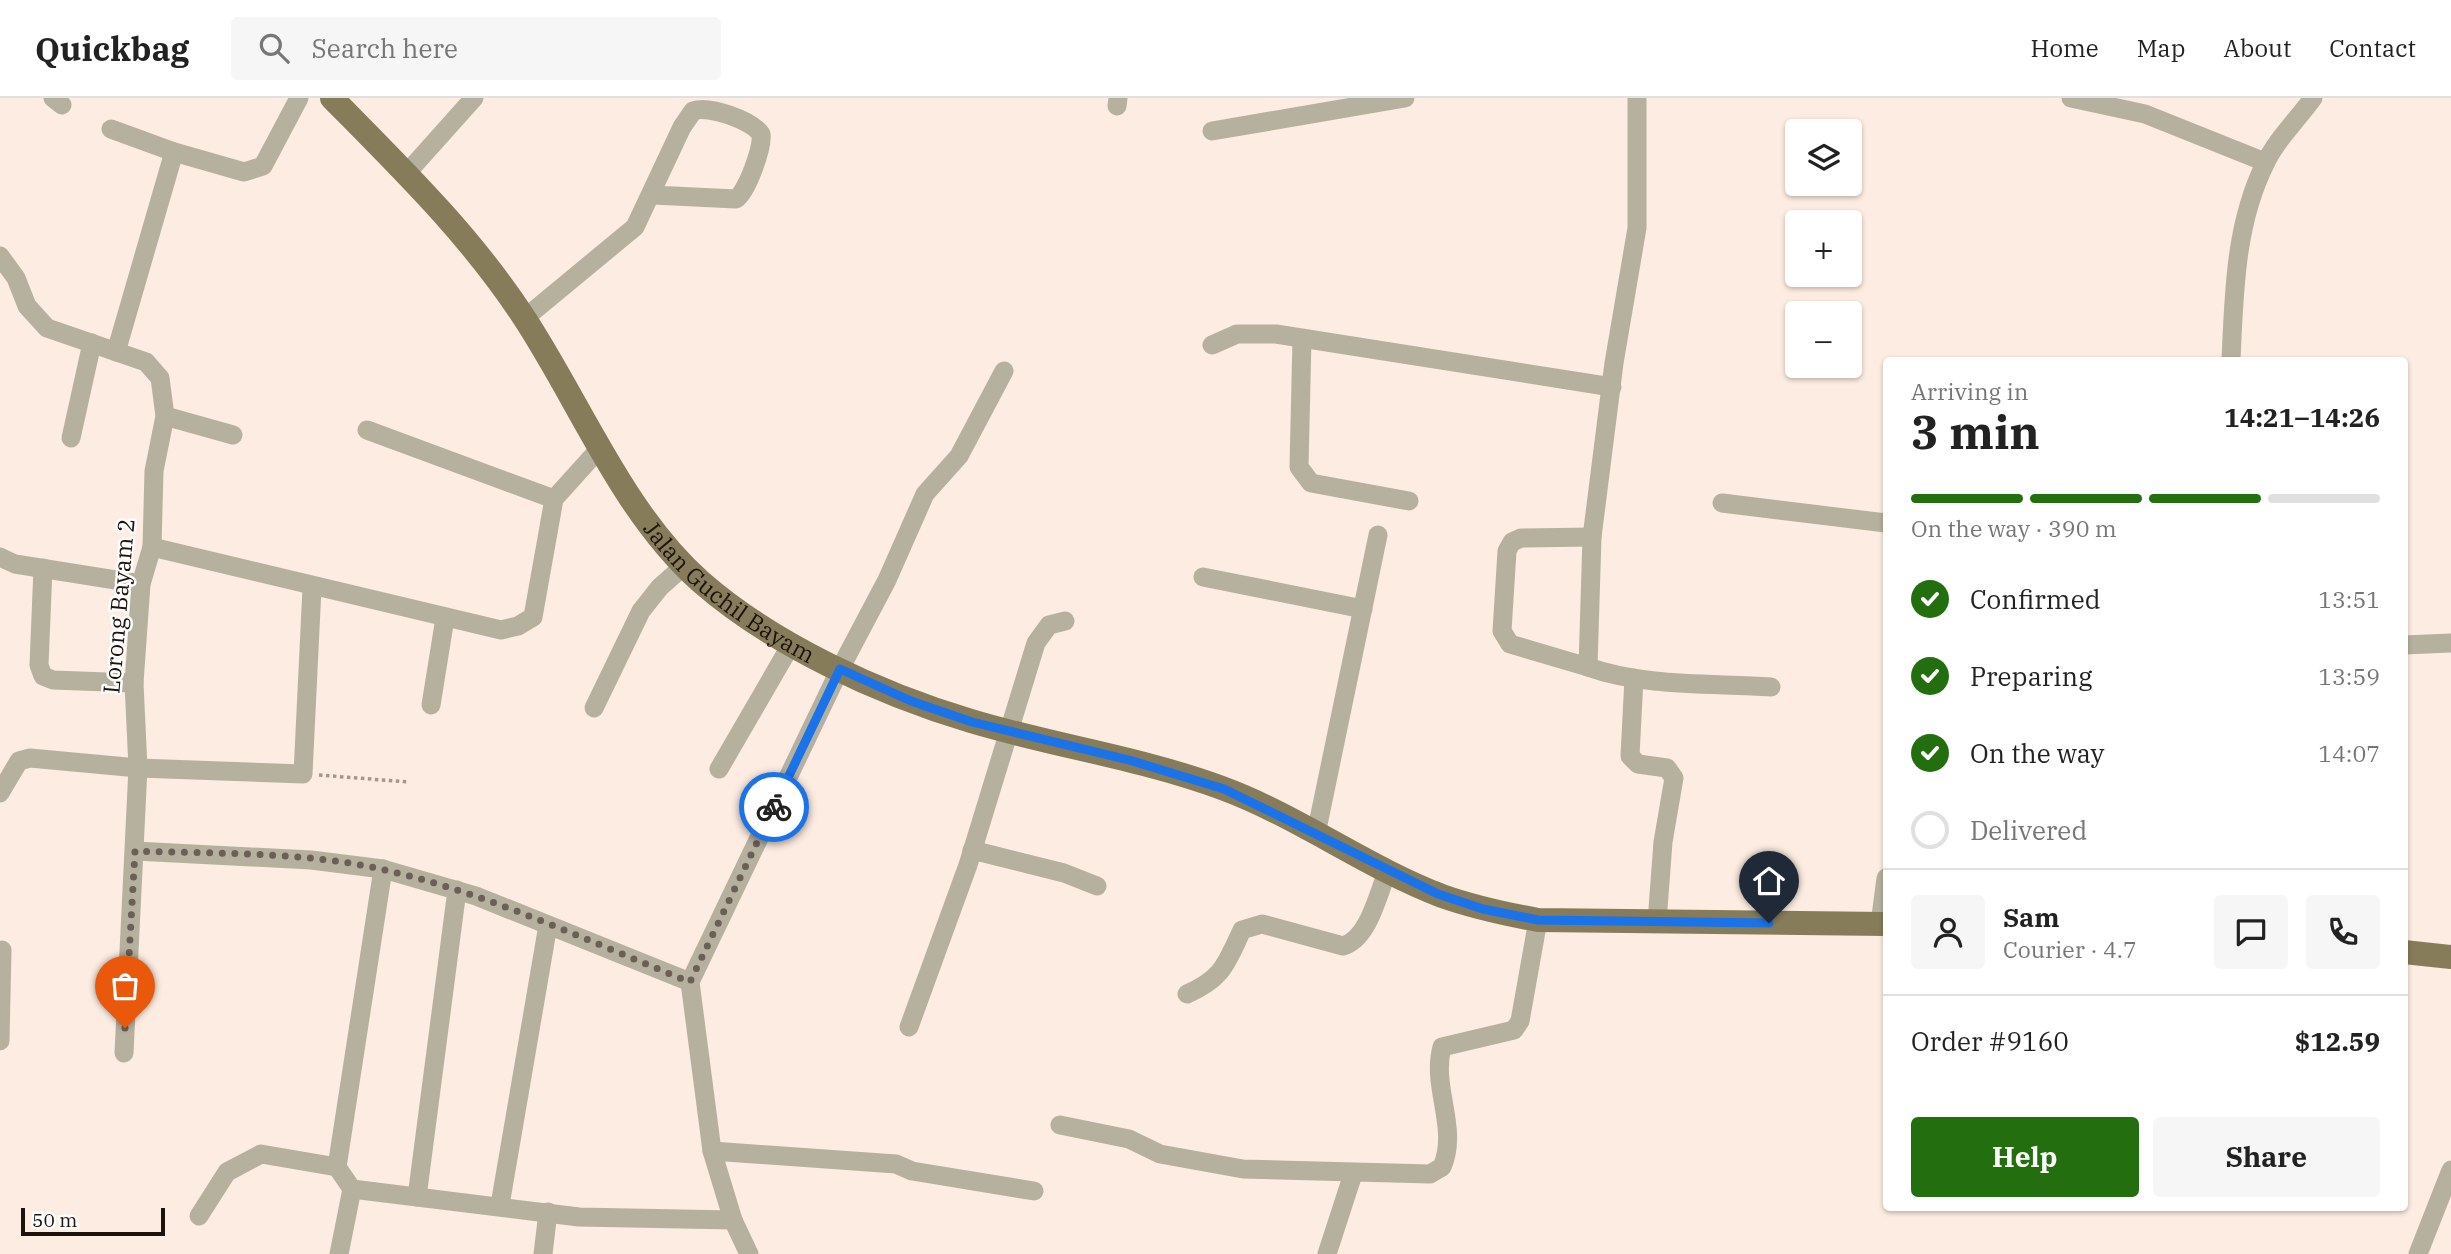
<!DOCTYPE html>
<html lang="en">
<head>
<meta charset="utf-8">
<style>
  :root { --surface:#fff; --page:#f6f6f6; --text:#222; --muted:#767676; --line:#e0e0e0; --accent:#236e0f }
  body { margin:0; font-family:"IBM Plex Serif",serif; background:var(--page); color:var(--text); height:100vh; display:flex; flex-direction:column; font-size:26px; white-space:nowrap }
  * { box-sizing:border-box; margin:0 }
  p { font-size:23px; color:var(--muted) }
  .icon { flex:none; width:38px; height:38px; fill:none; stroke:currentColor; stroke-width:2; stroke-linecap:round; stroke-linejoin:round }
  .map { position:relative; flex:1; overflow:hidden }
  .sheet { position:absolute; left:1883px; top:259px; width:525px; height:854px; display:flex; flex-direction:column; background:var(--surface); border-radius:7px; box-shadow:0 2px 5px #0004 }
  .sheet>* { flex:none }
  .tools { position:absolute; left:1785px; top:21px; display:grid; gap:14px }
  .tools a { display:grid; place-items:center; width:77px; height:77px; border-radius:7px; background:var(--surface); box-shadow:0 2px 5px #0004; font-size:35px }
  .scale { position:absolute; left:21px; bottom:18px; width:144px; box-sizing:border-box; padding-left:7px; border:4px solid #1d130d; border-top:0; font-size:19px; line-height:24px; white-space:nowrap; color:#1d130d; -webkit-text-stroke:5px #fdfdfd; paint-order:stroke }
  .pin { position:absolute; display:grid; place-items:center; width:60px; height:60px; color:#fff; margin:-72px -30px; border-radius:50% 50% 50% 0; rotate:-45deg; box-shadow:0 0 7px #0007 }
  .pin .icon { rotate:45deg }
  .courier { position:absolute; display:grid; place-items:center; width:70px; height:70px; margin:-35px; border:5px solid #1a73e8; border-radius:50%; background:#fff; color:#222; box-shadow:0 2px 9px #0007 }
  .overview em { font-style:normal; font-weight:800 }
  .overview div { display:flex; flex-direction:column-reverse }
  .overview { display:flex; align-items:center; justify-content:space-between; height:119px; padding:0 28px }
  h1 { font-size:46px; font-weight:800; line-height:52px }
  .bar { display:grid; grid-template-columns:repeat(4,1fr); gap:10px 7px; align-content:center; height:84px; padding:0 28px }
  .bar i { height:9px; border-radius:5px; background:var(--line) }
  .bar .on { background:var(--accent) }
  .bar p { grid-column:span 4 }
  .line { display:flex; align-items:center; gap:18px; padding:0 28px; border-top:2px solid var(--line) }
  .line div { flex:1 }
  .round { display:grid; place-items:center; flex:none; width:74px; height:74px; border-radius:7px; background:var(--page) }
  ol { padding:0 28px; list-style:none }
  li { display:flex; align-items:center; gap:21px; height:77px }
  li p { margin-inline-start:auto }
  li .icon { padding:7px; border-radius:50%; background:var(--accent); color:#fff; stroke-width:4 }
  li:last-child { color:var(--muted) }
  li i { width:38px; height:38px; border:4px solid var(--line); border-radius:50% }
  .primary-button { display:flex; gap:14px; margin-top:auto; padding:14px 28px }
  .primary-button a { flex:1; height:80px; border-radius:7px; background:var(--accent); color:#fff; font-size:28px; font-weight:800; line-height:80px; text-align:center }
  .primary-button a+a { background:var(--page); color:var(--text) }
  header { display:flex; align-items:center; gap:42px; box-sizing:border-box; height:98px; padding:0 35px; background:var(--surface); border-bottom:2px solid var(--line) }
  header strong { font-size:33px }
  nav { display:flex; gap:38px; margin-inline-start:auto; font-size:24px }
  .search { width:490px; height:63px; background:var(--page); display:flex; align-items:center; gap:18px; box-sizing:border-box; padding:0 24px; border-radius:7px; color:var(--muted); font-size:26px }
  .map>svg:first-child { display:block }
  .lines { fill:none; stroke-linecap:round; stroke-linejoin:round }
  .path { stroke:#a5978e; stroke-width:3.5; stroke-dasharray:3.5 3.5; stroke-linecap:butt }
  .minor { stroke:#b6b19e; stroke-width:19 }
  .major { stroke:#867c5a; stroke-width:24 }
  .done { stroke:#6b5f57; stroke-width:7; stroke-dasharray:0 12.6 }
  .route { stroke:#1a73e8; stroke-width:9 }
  .labels { text-anchor:middle; stroke-width:5; stroke-linejoin:round; paint-order:stroke }
  .street-label { font-size:23px; fill:#1d130d; stroke:#fdfdfd }
</style>
</head>
<body>
<header>
<strong>Quickbag</strong>
<div class="search"><svg class="icon" aria-label="search" viewBox="0 0 24 24"><circle cx="10" cy="10" r="6"/><path d="M15 15l6 6"/></svg>Search here</div>
<nav><a>Home</a><a>Map</a><a>About</a><a>Contact</a></nav>
</header>
<div class="map">
<svg width="2451" height="1156" viewBox="0 0 2451 1156">
  <rect width="100%" height="100%" fill="#fdece1"/>
  <g class="lines">
    <path class="path" d="M 319,677 L 408,684"/>
    <g class="minor">
      <path d="M 53,0 L 62,7"/>
      <path d="M 1637,0 L 1637,130 L 1614,265 L 1592,439 L 1588,569 C 1644,589 1711,585 1771,589"/>
      <path d="M 2071,0 L 2145,16 L 2265,64"/>
      <path d="M 1117,8 L 1118,0"/>
      <path d="M 111,31 L 174,54 L 244,74 L 263,68 L 299,0"/>
      <path d="M 1212,33 L 1405,0"/>
      <path d="M 406,76 L 474,0"/>
      <path d="M 0,158 L 16,180 L 27,208 L 47,230 L 146,264 L 160,280 L 165,318 L 154,373 L 152,449 L 141,486 L 134,585 L 138,670 L 124,955"/>
      <path d="M 525,220 L 635,129 L 682,29 L 693,13 C 709,7 751,22 761,36 C 763,49 747,94 736,101 L 653,97"/>
      <path d="M 1302,241 L 1299,369 L 1311,385 L 1409,403"/>
      <path d="M 1212,247 L 1237,236 L 1276,236 L 1612,289"/>
      <path d="M 116,254 L 174,54"/>
      <path d="M 2231,262 C 2234,196 2235,126 2265,66 C 2276,42 2298,21 2313,0"/>
      <path d="M 165,318 L 233,337"/>
      <path d="M 367,332 L 554,401"/>
      <path d="M 71,340 L 92,245"/>
      <path d="M 1722,405 L 1886,425"/>
      <path d="M 152,449 L 501,532 L 518,528 L 533,519 L 554,401 L 600,350"/>
      <path d="M 0,459 L 15,466 L 141,486"/>
      <path d="M 43,470 L 39,567 L 43,578 L 53,582 L 134,585"/>
      <path d="M 1203,479 L 1363,511"/>
      <path d="M 2404,547 L 2451,545"/>
      <path d="M 1588,569 L 1510,546 L 1502,533 L 1507,453 L 1512,444 L 1521,440 L 1592,439"/>
      <path d="M 1634,580 L 1630,658 L 1638,666 L 1667,670 L 1674,680 L 1663,744 L 1657,824"/>
      <path d="M 431,607 L 445,520"/>
      <path d="M 594,610 L 641,513 L 660,489 L 685,467"/>
      <path d="M 719,671 L 792,545"/>
      <path d="M 0,695 L 19,663 L 30,660 L 138,670 L 303,676 L 312,490"/>
      <path d="M 1316,736 L 1378,437"/>
      <path d="M 972,752 L 1064,775 L 1097,788"/>
      <path d="M 135,753 L 311,762 L 383,771"/>
      <path d="M 1880,826 L 1886,780"/>
      <path d="M 1187,896 C 1223,880 1226,866 1242,832 L 1262,826 L 1343,848 C 1369,841 1378,795 1388,772"/>
      <path d="M 909,929 L 968,767 L 1036,545 L 1049,527 L 1065,523"/>
      <path d="M 0,943 L 2,852"/>
      <path d="M 1060,1027 L 1129,1041 L 1160,1056 L 1243,1071 L 1430,1076 L 1442,1069 C 1459,1030 1431,989 1442,949 L 1514,932 L 1520,923 L 1538,822"/>
      <path d="M 712,1053 L 896,1066 L 912,1073 L 1034,1093"/>
      <path d="M 352,1091 L 579,1119 L 733,1122"/>
      <path d="M 417,1099 L 457,792"/>
      <path d="M 500,1107 L 548,827"/>
      <path d="M 199,1118 L 227,1074 L 261,1056 L 337,1069"/>
      <path d="M 339,1156 L 352,1091 L 337,1069 L 383,771 L 476,798 L 690,884"/>
      <path d="M 543,1156 L 548,1114"/>
      <path d="M 749,1156 L 733,1122 L 712,1053 L 690,884 L 840,571 L 887,482 L 925,396 L 959,358 L 1004,273"/>
      <path d="M 1327,1156 L 1353,1076"/>
      <path d="M 2418,1156 L 2451,1072"/>
    </g>
    <g class="major">
      <path id="s1" d="M 332,0 C 400,69 470,137 523,218 C 580,304 622,414 701,484 C 773,547 880,596 971,623 C 1054,648 1141,660 1222,690 C 1298,718 1366,769 1442,798 C 1473,809 1505,816 1538,822 L 1886,826"/>
      <path d="M 2404,854 L 2451,859"/>
    </g>
  </g>
  <g class="lines">
    <path class="done" d="M 125,930 L 135,753 C 217,756 304,753 385,772 C 490,796 590,844 690,884 L 774,709"/>
    <path class="route" d="M 774,709 L 840,571 L 911,603 L 972,624 L 1129,662 L 1224,691 L 1438,796 L 1483,811 L 1538,822 L 1769,825"/>
  </g>
  <g class="labels">
    <g class="street-label">
      <text dy="8" stroke="none"><textPath href="#s1" startOffset="640">Jalan Guchil Bayam</textPath></text>
      <text transform="translate(119 508) rotate(-85)" y="8">Lorong Bayam 2</text>
    </g>
  </g>
</svg>
<div class="tools">
<a><svg class="icon" aria-label="layers" viewBox="0 0 24 24"><path d="M12 4l9 5-9 5-9-5zM3 14l9 5 9-5"/></svg></a>
<a>+</a>
<a>−</a>
</div>
<div class="scale">50 m</div>
<div class="pin" style="left:125px;top:930px;background:#ea580c"><svg class="icon" aria-label="bag" viewBox="0 0 24 24"><path d="M5 8h14l-1 12H6zM9 8a3 3 0 0 1 6 0"/></svg></div>
<div class="pin" style="left:1769px;top:825px;background:#1f2937"><svg class="icon" aria-label="home" viewBox="0 0 24 24"><path d="M3 11l9-7 9 7M6 9v11h12V9"/></svg></div>
<div class="courier" style="left:774px;top:709px"><svg class="icon" aria-label="bike" viewBox="0 0 24 24"><circle cx="6" cy="16" r="4"/><circle cx="18" cy="16" r="4"/><path d="M6 16l4-8h5l3 8M10 8l3 8H6M13 5h3"/></svg></div>
<section class="sheet">
<div class="overview"><div><h1>3 min</h1><p>Arriving in</p></div><em>14:21–14:26</em></div>
<div class="bar"><i class="on"></i><i class="on"></i><i class="on"></i><i></i><p>On the way · 390 m</p></div>
<ol>
<li><svg class="icon" aria-label="check" viewBox="0 0 24 24"><path d="M5 12l5 5 9-10"/></svg>Confirmed<p>13:51</p></li>
<li><svg class="icon" aria-label="check" viewBox="0 0 24 24"><path d="M5 12l5 5 9-10"/></svg>Preparing<p>13:59</p></li>
<li><svg class="icon" aria-label="check" viewBox="0 0 24 24"><path d="M5 12l5 5 9-10"/></svg>On the way<p>14:07</p></li>
<li><i></i>Delivered</li>
</ol>
<div class="line" style="height:126px"><a class="round"><svg class="icon" aria-label="person" viewBox="0 0 24 24"><circle cx="12" cy="8" r="4"/><path d="M4 21q1-7 8-7t8 7"/></svg></a><div><b>Sam</b><p>Courier · 4.7</p></div><a class="round"><svg class="icon" aria-label="chat" viewBox="0 0 24 24"><path d="M4 5h16v11H9l-5 4z"/></svg></a><a class="round"><svg class="icon" aria-label="phone" viewBox="0 0 24 24"><path d="M5 4h4l2 5-3 2q2 4 5 5l2-3 5 2v4C11 20 4 13 5 4z"/></svg></a></div>
<div class="line" style="height:91px"><div>Order #9160</div><b>$12.59</b></div>
<div class="primary-button"><a>Help</a><a>Share</a></div>
</section>
</div>
</body>
</html>
